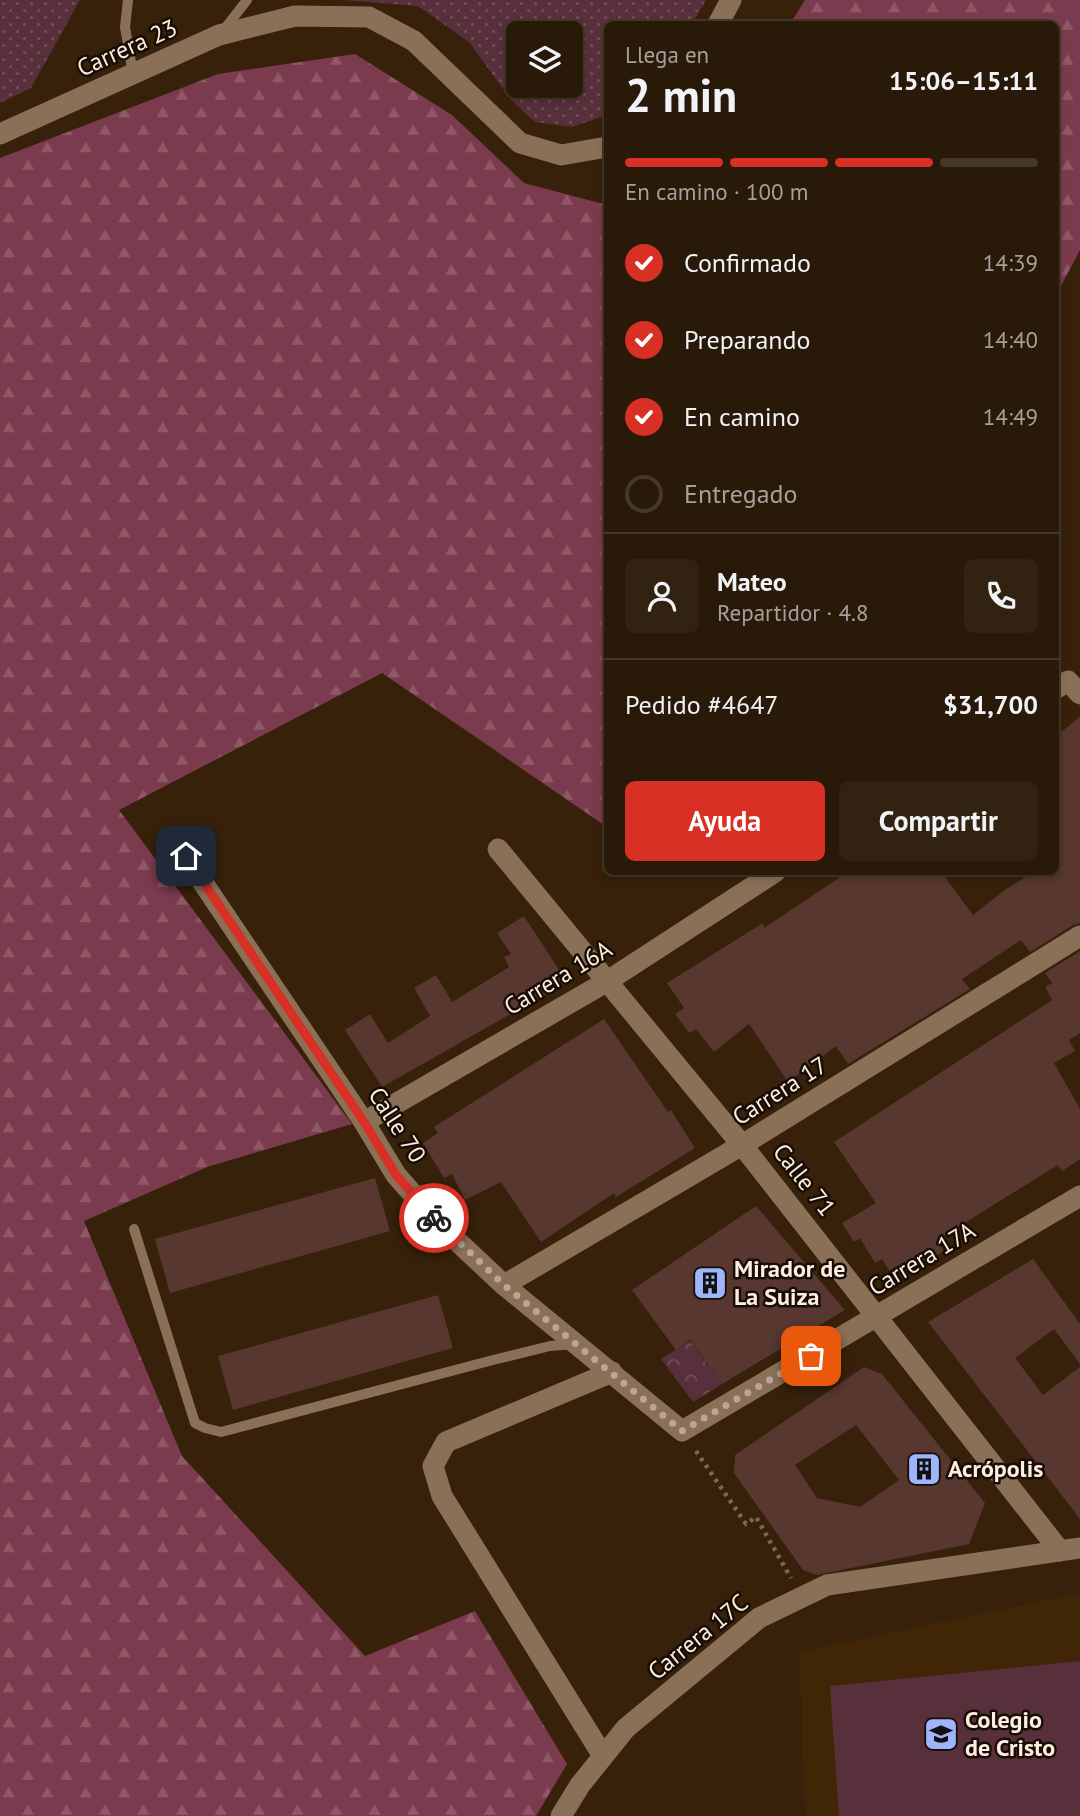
<!DOCTYPE html>
<html lang="es">
<head>
<meta charset="utf-8">
<style>
  :root { --surface:#291908; --page:#312212; --text:#f1f3f6; --muted:#a5a09c; --line:#453829; --accent:#d93025 }
  body { margin:0; font-family:"PT Sans",sans-serif; background:var(--page); color:var(--text); height:100vh; display:flex; flex-direction:column; font-size:26px; white-space:nowrap }
  * { box-sizing:border-box; margin:0 }
  p { font-size:23px; color:var(--muted) }
  .icon { flex:none; width:38px; height:38px; fill:none; stroke:currentColor; stroke-width:2; stroke-linecap:round; stroke-linejoin:round }
  .map { position:relative; flex:1; overflow:hidden }
  .drawer { position:absolute; left:604px; top:21px; width:455px; height:854px; display:flex; flex-direction:column; background:var(--surface); border-radius:10px; box-shadow:0 4px 10px #0003,0 0 0 2px var(--line) }
  .drawer>* { flex:none }
  .tools { position:absolute; left:506px; top:21px; display:grid; gap:14px }
  .tools a { display:grid; place-items:center; width:77px; height:77px; border-radius:10px; background:var(--surface); box-shadow:0 4px 10px #0003,0 0 0 2px var(--line); font-size:35px }
  .pin { position:absolute; display:grid; place-items:center; width:60px; height:60px; color:#fff; margin:-30px; border-radius:14px; box-shadow:0 4px 10px #0006 }
  .courier { position:absolute; display:grid; place-items:center; width:70px; height:70px; margin:-35px; border:5px solid #d93025; border-radius:50%; background:#fff; color:#222; box-shadow:0 2px 9px #0007 }
  .headline em { font-style:normal; font-weight:700 }
  .headline div { display:flex; flex-direction:column-reverse }
  .headline { display:flex; align-items:center; justify-content:space-between; height:119px; padding:0 21px }
  h1 { font-size:46px; font-weight:700; line-height:52px }
  .bar { display:grid; grid-template-columns:repeat(4,1fr); gap:10px 7px; align-content:center; height:84px; padding:0 21px }
  .bar i { height:9px; border-radius:5px; background:var(--line) }
  .bar .selected { background:var(--accent) }
  .bar p { grid-column:span 4 }
  .line { display:flex; align-items:center; gap:18px; padding:0 21px; border-top:2px solid var(--line) }
  .line div { flex:1 }
  .round { display:grid; place-items:center; flex:none; width:74px; height:74px; border-radius:10px; background:var(--page) }
  ol { padding:0 21px; list-style:none }
  li { display:flex; align-items:center; gap:21px; height:77px }
  li p { margin-inline-start:auto }
  li .icon { padding:7px; border-radius:50%; background:var(--accent); color:#fff; stroke-width:4 }
  li:last-child { color:var(--muted) }
  li i { width:38px; height:38px; border:4px solid var(--line); border-radius:50% }
  .cta { display:flex; gap:14px; margin-top:auto; padding:14px 21px }
  .cta a { flex:1; height:80px; border-radius:10px; background:var(--accent); color:#fff; font-size:28px; font-weight:700; line-height:80px; text-align:center }
  .cta a+a { background:var(--page); color:var(--text) }
  .map>svg:first-child { display:block }
  .built { fill:#402507 }
  .grass { fill:url(#grass-dots); fill-rule:evenodd }
  .forest { fill:url(#forest-firs) }
  .park { fill:url(#park-crowns) }
  .garden { fill:#58303b }
  .building { fill:#573730; fill-rule:evenodd }
  .lines { fill:none; stroke-linecap:round; stroke-linejoin:round }
  .path { stroke:#7b6753; stroke-width:4.5; stroke-dasharray:3.5 5; stroke-linecap:butt }
  .service { stroke:#8b7058; stroke-width:10 }
  .minor { stroke:#8b7058; stroke-width:21 }
  .tertiary { stroke:#8b7058; stroke-width:21 }
  .done { stroke:#b8a696; stroke-width:7; stroke-dasharray:0 12.6 }
  .route { stroke:#d93025; stroke-width:9 }
  .labels { text-anchor:middle; stroke-width:5; stroke-linejoin:round; paint-order:stroke }
  .street-label { font-size:24px; fill:#feeee1; stroke:#170d05 }
  .poi-label { font-size:24px; font-weight:bold; fill:#feeee1; stroke:#170d05; text-anchor:start }
</style>
</head>
<body>
<div class="map">
<svg width="1080" height="1816" viewBox="0 0 1080 1816">
  <defs>
    <pattern id="grass-dots" width="8" height="8" patternUnits="userSpaceOnUse" patternTransform="scale(1.75)"><rect width="8" height="8" fill="#58303b"/><path d="M2 2h.1M6 6h.1" fill="none" stroke="#714e57" stroke-width="1.8" stroke-linecap="round"/></pattern>
    <pattern id="forest-firs" width="22" height="20" patternUnits="userSpaceOnUse" patternTransform="scale(1.75)"><rect width="22" height="20" fill="#7b3b4e"/><path d="M5 1l3.5 6h-7zM16 11l3.5 6h-7z" fill="#8f5867"/></pattern>
    <pattern id="park-crowns" width="20" height="18" patternUnits="userSpaceOnUse" patternTransform="scale(1.75)"><rect width="20" height="18" fill="#58303b"/><path d="M2 6a3 3 0 1 1 6 0M12 15a3 3 0 1 1 6 0" fill="none" stroke="#714e57"/></pattern>
  </defs>
  <rect width="100%" height="100%" fill="#37210a"/>
  <path class="built" d="M 1080,1593 L 1080,1816 L 805,1816 L 799,1652 Z"/>
  <g class="grass">
    <path d="M 0,0 L 80,0 L 31,88 L 0,103 Z"/>
    <path d="M 344,0 L 706,0 L 692,24 L 607,24 L 607,115 L 572,127 L 535,122 L 511,100 L 469,42 L 418,6 ZM 518,33 L 570,33 L 570,86 L 518,86 Z"/>
  </g>
  <g class="forest">
    <path d="M 805,0 L 1080,0 L 1080,250 L 1055,297 L 1055,24 L 790,24 Z"/>
    <path d="M 355,54 L 452,115 L 524,183 L 607,205 L 607,827 L 382,673 L 119,810 L 352,1124 L 207,1167 L 84,1221 L 182,1456 L 365,1656 L 475,1611 L 567,1764 L 536,1816 L 0,1816 L 0,158 L 218,74 Z"/>
  </g>
  <path class="park" d="M 690,1341 L 722,1384 L 693,1402 L 661,1359 Z"/>
  <path class="garden" d="M 1080,1661 L 1080,1816 L 839,1816 L 830,1686 Z"/>
  <g class="building">
    <path d="M 1080,717 L 1080,923 L 1073,925 L 1030,952 L 1021,940 L 962,979 L 970,989 L 848,1064 L 836,1046 L 788,1082 L 749,1024 L 714,1052 L 696,1029 L 689,1033 L 675,1014 L 684,1008 L 667,983 L 763,923 L 764,928 L 848,872 L 941,872 L 973,915 L 1006,889 L 1034,872 L 1055,872 L 1055,858 L 1060,855 L 1055,848 L 1055,737 Z"/>
    <path d="M 524,916 L 567,982 L 382,1087 L 345,1030 L 370,1014 L 388,1043 L 430,1016 L 414,988 L 436,975 L 452,1002 L 509,967 L 504,957 L 511,954 L 497,933 Z"/>
    <path d="M 1080,951 L 1080,1033 L 1069,1040 L 1075,1051 L 1054,1063 L 1080,1109 L 1080,1159 L 1062,1171 L 1058,1165 L 937,1240 L 944,1251 L 919,1266 L 916,1261 L 892,1275 L 882,1259 L 875,1263 L 860,1238 L 854,1242 L 842,1223 L 876,1203 L 834,1142 L 1052,1000 L 1045,987 L 1052,983 L 1045,973 Z"/>
    <path d="M 604,1019 L 668,1112 L 671,1110 L 695,1148 L 616,1197 L 614,1193 L 541,1242 L 501,1182 L 465,1200 L 452,1174 L 444,1178 L 423,1143 L 438,1133 L 434,1127 Z"/>
    <path d="M 375,1178 L 390,1231 L 170,1293 L 155,1239 Z"/>
    <path d="M 756,1206 L 845,1310 L 722,1384 L 690,1340 L 676,1350 L 632,1290 Z"/>
    <path d="M 1033,1259 L 1080,1324 L 1080,1364 L 1054,1329 L 1015,1358 L 1043,1395 L 1080,1367 L 1080,1519 L 928,1322 Z"/>
    <path d="M 438,1295 L 453,1348 L 233,1410 L 218,1356 Z"/>
    <path d="M 864,1367 L 882,1374 L 985,1503 L 969,1544 L 817,1575 L 803,1570 L 734,1473 L 735,1455 ZM 856,1425 L 899,1480 L 860,1507 L 817,1498 L 795,1465 Z"/>
  </g>
  <g class="lines">
    <path class="path" d="M 696,1451 L 746,1524 L 756,1517 L 791,1578"/>
    <g class="service">
      <path d="M 128,0 L 125,27 L 133,74"/>
      <path d="M 223,31 L 247,0"/>
      <path d="M 134,1229 L 195,1423 L 205,1428 L 221,1432 L 493,1360 L 550,1346 L 575,1344"/>
    </g>
    <g class="minor">
      <path d="M 718,24 L 731,0"/>
      <path d="M 0,134 L 219,35 L 295,16 L 369,17 L 414,41 L 520,143 L 561,155 L 607,147"/>
      <path d="M 1055,689 L 1068,681 L 1080,694"/>
      <path d="M 498,849 L 742,1145 L 1060,1551"/>
      <path d="M 185,856 L 364,1122 L 396,1175 L 442,1227 L 504,1285 L 682,1431 L 1080,1196"/>
      <path d="M 364,1122 L 606,982 L 775,872"/>
      <path d="M 504,1285 L 742,1145 L 1080,936"/>
      <path d="M 603,1756 L 442,1496 L 433,1466 L 446,1442 L 612,1372"/>
    </g>
    <path class="tertiary" d="M 561,1816 L 580,1785 L 626,1728 L 759,1618 L 827,1585 L 1080,1548"/>
  </g>
  <g class="lines">
    <path class="done" d="M 434,1218 L 504,1285 L 682,1431 L 811,1356"/>
    <path class="route" d="M 186,856 L 364,1122 L 396,1175 L 434,1218"/>
  </g>
  <defs>
    <g id="building-square" transform="scale(1.75)"><rect x="-9" y="-9" width="18" height="18" rx="4" fill="#9eb4fd" stroke="#170d05"/><path d="M-4-6H4V6H1V3H-1V6H-4ZM-2.5-4.3h1.7v1.8h-1.7ZM.8-4.3h1.7v1.8H.8ZM-2.5-1h1.7V.8h-1.7ZM.8-1h1.7V.8H.8Z" fill="#111"/></g>
    <g id="school-square" transform="scale(1.75)"><rect x="-9" y="-9" width="18" height="18" rx="4" fill="#9eb4fd" stroke="#170d05"/><path d="M0-5L7-2L0 1L-7-2ZM-4 1L0 2.5L4 1V4Q0 6-4 4Z" fill="#111"/></g>
  </defs>
  <g fill-rule="evenodd">
    <use href="#building-square" x="710" y="1283"/>
    <use href="#building-square" x="924" y="1469"/>
    <use href="#school-square" x="941" y="1734"/>
  </g>
  <g class="labels">
    <g class="street-label">
      <text transform="translate(127 48) rotate(-24)" y="8">Carrera 23</text>
      <text transform="translate(558 978) rotate(-31)" y="8">Carrera 16A</text>
      <text transform="translate(780 1091) rotate(-32)" y="8">Carrera 17</text>
      <text transform="translate(397 1125) rotate(57)" y="8">Calle 70</text>
      <text transform="translate(804 1180) rotate(52)" y="8">Calle 71</text>
      <text transform="translate(922 1259) rotate(-31)" y="8">Carrera 17A</text>
      <text transform="translate(698 1637) rotate(-39)" y="8">Carrera 17C</text>
    </g>
    <g class="poi-label">
      <text x="734" y="1277">Mirador de<tspan x="734" dy="28">La Suiza</tspan></text>
      <text x="948" y="1477">Acrópolis</text>
      <text x="965" y="1728">Colegio<tspan x="965" dy="28">de Cristo</tspan></text>
    </g>
  </g>
</svg>
<div class="tools">
<a><svg class="icon" aria-label="layers" viewBox="0 0 24 24"><path d="M12 4l9 5-9 5-9-5zM3 14l9 5 9-5"/></svg></a>
</div>
<div class="pin" style="left:811px;top:1356px;background:#ea580c"><svg class="icon" aria-label="bag" viewBox="0 0 24 24"><path d="M5 8h14l-1 12H6zM9 8a3 3 0 0 1 6 0"/></svg></div>
<div class="pin" style="left:186px;top:856px;background:#1f2937"><svg class="icon" aria-label="home" viewBox="0 0 24 24"><path d="M3 11l9-7 9 7M6 9v11h12V9"/></svg></div>
<div class="courier" style="left:434px;top:1218px"><svg class="icon" aria-label="bike" viewBox="0 0 24 24"><circle cx="6" cy="16" r="4"/><circle cx="18" cy="16" r="4"/><path d="M6 16l4-8h5l3 8M10 8l3 8H6M13 5h3"/></svg></div>
<section class="drawer">
<div class="headline"><div><h1>2 min</h1><p>Llega en</p></div><em>15:06–15:11</em></div>
<div class="bar"><i class="selected"></i><i class="selected"></i><i class="selected"></i><i></i><p>En camino · 100 m</p></div>
<ol>
<li><svg class="icon" aria-label="check" viewBox="0 0 24 24"><path d="M5 12l5 5 9-10"/></svg>Confirmado<p>14:39</p></li>
<li><svg class="icon" aria-label="check" viewBox="0 0 24 24"><path d="M5 12l5 5 9-10"/></svg>Preparando<p>14:40</p></li>
<li><svg class="icon" aria-label="check" viewBox="0 0 24 24"><path d="M5 12l5 5 9-10"/></svg>En camino<p>14:49</p></li>
<li><i></i>Entregado</li>
</ol>
<div class="line" style="height:126px"><a class="round"><svg class="icon" aria-label="person" viewBox="0 0 24 24"><circle cx="12" cy="8" r="4"/><path d="M4 21q1-7 8-7t8 7"/></svg></a><div><b>Mateo</b><p>Repartidor · 4.8</p></div><a class="round"><svg class="icon" aria-label="phone" viewBox="0 0 24 24"><path d="M5 4h4l2 5-3 2q2 4 5 5l2-3 5 2v4C11 20 4 13 5 4z"/></svg></a></div>
<div class="line" style="height:91px"><div>Pedido #4647</div><b>$31,700</b></div>
<div class="cta"><a>Ayuda</a><a>Compartir</a></div>
</section>
</div>
</body>
</html>
